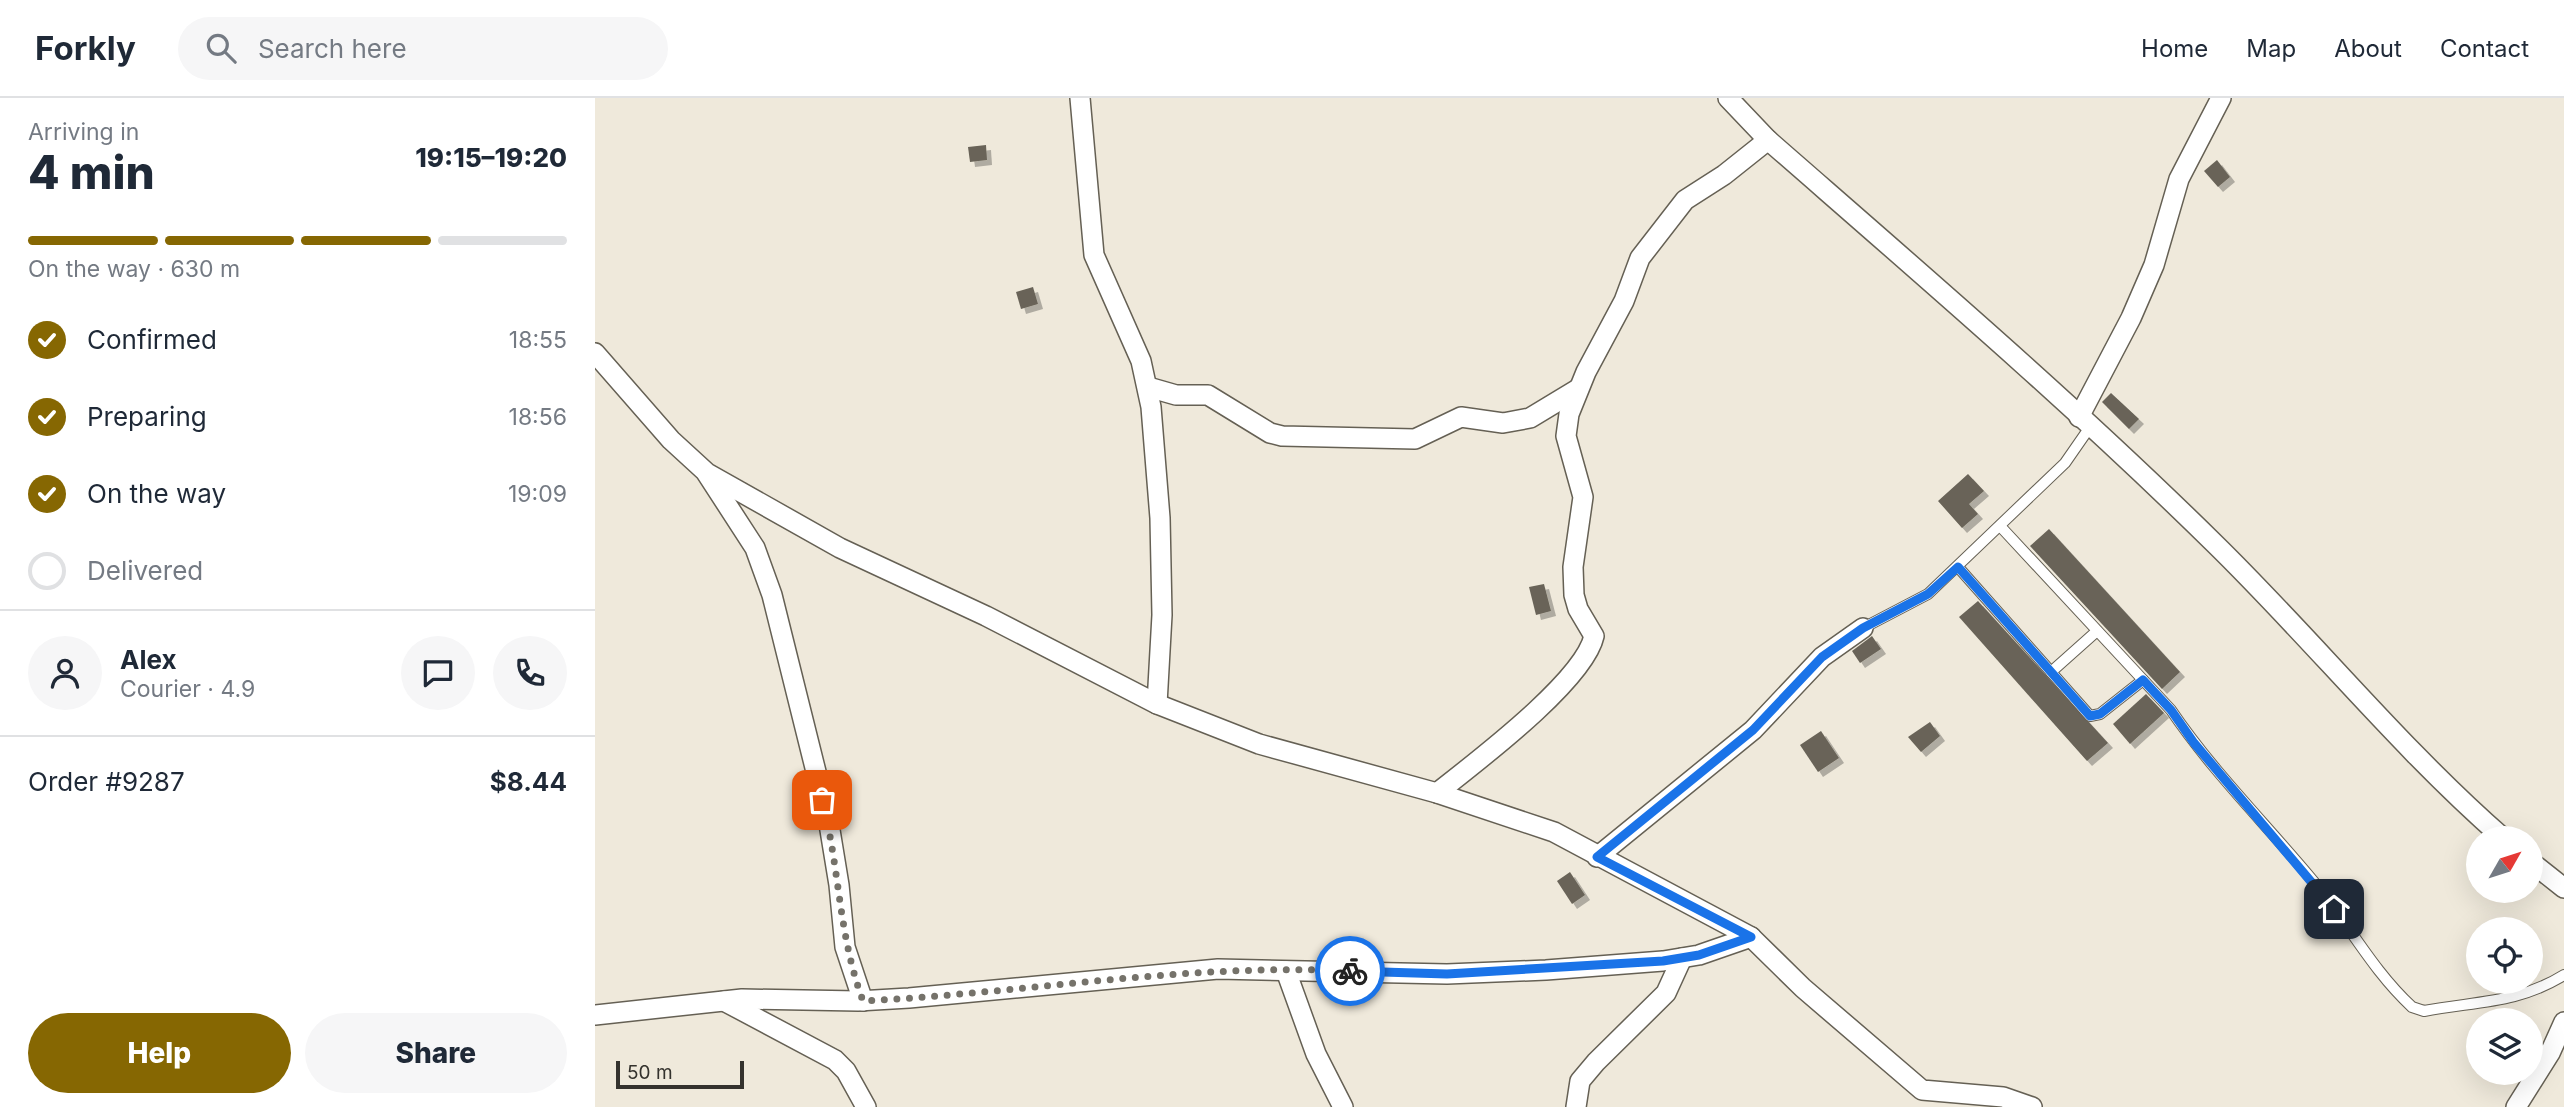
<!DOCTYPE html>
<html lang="en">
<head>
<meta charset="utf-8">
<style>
  :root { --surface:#fff; --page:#f6f6f7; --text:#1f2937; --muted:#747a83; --line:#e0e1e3; --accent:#866702 }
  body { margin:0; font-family:Inter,sans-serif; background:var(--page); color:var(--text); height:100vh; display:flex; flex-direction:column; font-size:26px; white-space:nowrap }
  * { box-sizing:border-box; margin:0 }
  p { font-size:23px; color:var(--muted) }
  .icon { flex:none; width:38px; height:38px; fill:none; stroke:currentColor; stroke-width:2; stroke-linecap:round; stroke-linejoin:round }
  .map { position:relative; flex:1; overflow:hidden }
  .panel { display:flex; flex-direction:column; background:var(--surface); width:595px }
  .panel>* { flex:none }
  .needle { width:46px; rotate:51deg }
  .controls { position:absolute; left:1871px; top:728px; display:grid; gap:14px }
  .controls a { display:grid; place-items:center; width:77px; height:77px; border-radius:50%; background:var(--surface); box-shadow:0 7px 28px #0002; font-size:35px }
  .scale { position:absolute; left:21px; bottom:18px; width:128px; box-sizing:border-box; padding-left:7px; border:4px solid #34322d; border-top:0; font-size:19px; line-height:24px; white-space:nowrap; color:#34322d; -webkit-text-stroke:5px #efe9db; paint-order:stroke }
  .pin { position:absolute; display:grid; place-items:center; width:60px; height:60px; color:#fff; margin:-30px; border-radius:14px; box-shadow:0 4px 10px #0006 }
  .courier { position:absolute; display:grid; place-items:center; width:70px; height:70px; margin:-35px; border:5px solid #1a73e8; border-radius:50%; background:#fff; color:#222; box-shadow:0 2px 9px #0007 }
  .head em { font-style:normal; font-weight:800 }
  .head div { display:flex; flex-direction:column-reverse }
  .head { display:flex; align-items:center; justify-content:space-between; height:119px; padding:0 28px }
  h1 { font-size:46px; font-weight:800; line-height:52px }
  .bar { display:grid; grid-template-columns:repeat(4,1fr); gap:10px 7px; align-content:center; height:84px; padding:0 28px }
  .bar i { height:9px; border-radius:5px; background:var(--line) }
  .bar .current { background:var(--accent) }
  .bar p { grid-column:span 4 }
  .line { display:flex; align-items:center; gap:18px; padding:0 28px; border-top:2px solid var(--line) }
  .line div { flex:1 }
  .round { display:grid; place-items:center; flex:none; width:74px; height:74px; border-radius:37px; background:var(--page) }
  ol { padding:0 28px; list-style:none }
  li { display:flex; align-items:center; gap:21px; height:77px }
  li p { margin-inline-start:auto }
  li .icon { padding:7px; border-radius:50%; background:var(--accent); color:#fff; stroke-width:4 }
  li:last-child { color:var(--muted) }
  li i { width:38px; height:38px; border:4px solid var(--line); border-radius:50% }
  .button { display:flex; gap:14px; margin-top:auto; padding:14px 28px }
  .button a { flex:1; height:80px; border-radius:42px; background:var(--accent); color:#fff; font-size:28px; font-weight:800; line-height:80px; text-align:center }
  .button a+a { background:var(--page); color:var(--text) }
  header { display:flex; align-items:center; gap:42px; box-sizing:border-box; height:98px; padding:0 35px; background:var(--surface); border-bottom:2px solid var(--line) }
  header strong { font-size:33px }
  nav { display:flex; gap:38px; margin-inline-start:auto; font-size:24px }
  .search { width:490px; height:63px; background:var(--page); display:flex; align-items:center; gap:18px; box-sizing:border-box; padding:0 24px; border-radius:38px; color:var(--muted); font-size:26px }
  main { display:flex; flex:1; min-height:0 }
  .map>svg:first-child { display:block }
  .building { fill:#696458; filter:url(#shadow) }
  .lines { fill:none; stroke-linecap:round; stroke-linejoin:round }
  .lane-casing { stroke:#656054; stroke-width:12 }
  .street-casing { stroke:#656054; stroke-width:22 }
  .lane { stroke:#fff; stroke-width:10 }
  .street { stroke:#fff; stroke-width:19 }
  .done { stroke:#75726a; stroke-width:7; stroke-dasharray:0 12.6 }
  .route { stroke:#1a73e8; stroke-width:9 }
</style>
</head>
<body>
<header>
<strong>Forkly</strong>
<div class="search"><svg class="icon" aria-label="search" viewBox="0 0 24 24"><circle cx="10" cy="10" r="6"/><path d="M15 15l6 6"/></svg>Search here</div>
<nav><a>Home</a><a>Map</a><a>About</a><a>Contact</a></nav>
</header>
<main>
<section class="panel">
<div class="head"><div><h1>4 min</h1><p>Arriving in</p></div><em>19:15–19:20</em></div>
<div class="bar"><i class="current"></i><i class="current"></i><i class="current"></i><i></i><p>On the way · 630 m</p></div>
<ol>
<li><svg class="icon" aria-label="check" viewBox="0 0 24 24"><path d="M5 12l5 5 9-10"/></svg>Confirmed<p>18:55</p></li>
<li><svg class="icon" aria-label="check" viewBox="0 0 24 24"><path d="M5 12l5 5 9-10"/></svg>Preparing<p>18:56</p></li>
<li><svg class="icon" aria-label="check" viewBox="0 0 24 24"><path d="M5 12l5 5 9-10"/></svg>On the way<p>19:09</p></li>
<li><i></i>Delivered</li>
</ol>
<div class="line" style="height:126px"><a class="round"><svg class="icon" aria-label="person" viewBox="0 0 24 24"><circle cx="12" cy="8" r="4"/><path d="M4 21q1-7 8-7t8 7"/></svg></a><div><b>Alex</b><p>Courier · 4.9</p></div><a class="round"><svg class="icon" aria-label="chat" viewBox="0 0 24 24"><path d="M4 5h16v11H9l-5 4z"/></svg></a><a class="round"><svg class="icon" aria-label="phone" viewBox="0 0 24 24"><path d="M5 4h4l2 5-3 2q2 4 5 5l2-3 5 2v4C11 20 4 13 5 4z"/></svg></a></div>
<div class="line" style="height:91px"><div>Order #9287</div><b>$8.44</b></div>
<div class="button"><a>Help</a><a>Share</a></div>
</section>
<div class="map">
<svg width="1969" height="1009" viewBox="0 0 1969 1009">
  <defs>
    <filter id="shadow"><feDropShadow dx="5" dy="5" stdDeviation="0" flood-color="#0004"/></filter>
  </defs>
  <rect width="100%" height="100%" fill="#efe9db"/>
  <g class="building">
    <path d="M 391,47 L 392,62 L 375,64 L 373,49 Z"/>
    <path d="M 1622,62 L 1635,79 L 1623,89 L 1609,73 Z"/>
    <path d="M 438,189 L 443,206 L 426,211 L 421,194 Z"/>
    <path d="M 1516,295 L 1544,321 L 1534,331 L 1507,304 Z"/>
    <path d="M 1373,376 L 1389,393 L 1374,406 L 1383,416 L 1367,430 L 1343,403 Z"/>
    <path d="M 1454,431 L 1585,574 L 1567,591 L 1435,448 Z"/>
    <path d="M 949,486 L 956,513 L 941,517 L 934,489 Z"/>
    <path d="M 1383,503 L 1513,645 L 1492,663 L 1364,519 Z"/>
    <path d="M 1277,538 L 1286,551 L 1265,565 L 1257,553 Z"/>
    <path d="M 1551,596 L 1569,615 L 1535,646 L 1518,626 Z"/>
    <path d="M 1335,624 L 1345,638 L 1326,654 L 1313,639 Z"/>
    <path d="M 1226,633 L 1244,660 L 1223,674 L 1205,647 Z"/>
    <path d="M 975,774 L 990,797 L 977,806 L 962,783 Z"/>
  </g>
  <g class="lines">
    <g class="lane-casing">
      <g id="lane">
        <path d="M 1405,428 L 1576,612 C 1618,674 1671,726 1719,784 C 1753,825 1777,872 1817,909 L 1829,913 C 1881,903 1922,906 1969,877"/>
        <path d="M 1363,469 L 1495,618 L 1505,616 L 1548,582"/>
        <path d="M 1268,530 L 1333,496 L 1470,365 L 1495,329"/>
        <path d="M 1456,574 L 1502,533"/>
      </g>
    </g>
    <g class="street-casing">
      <g id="street">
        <path d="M 485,0 L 499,157 L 546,263 L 556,309 L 565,420 L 567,517 L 562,606"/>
        <path d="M 1133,0 L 1173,42 C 1324,174 1477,305 1620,446 C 1718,542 1805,650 1908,740"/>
        <path d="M 0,255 L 76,342 L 112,375 L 245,450 L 391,518 L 562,606 L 664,646 L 842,695 L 959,734 L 1156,839 L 1208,890 L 1327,992 L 1408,999 L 1437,1009"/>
        <path d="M 553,289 L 581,297 L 613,297 L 675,335 L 687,338 L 820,341 L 866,319 L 908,325 L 935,320 L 983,291"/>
        <path d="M 1484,319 L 1536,220 L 1559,167 L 1584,81 L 1626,0"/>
        <path d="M 112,376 L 160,450 L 177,497 L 234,726 L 244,787 L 250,849 L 268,903"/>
        <path d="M 842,695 C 881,664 989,583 999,538 L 983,511 L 979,497 L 978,469 L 988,399 L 971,338 L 974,316 L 991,274 L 1029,203 L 1045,160 L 1090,102 L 1129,77 L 1173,42"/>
        <path d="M 1002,759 L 1158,632 L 1227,559 L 1268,530"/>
        <path d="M 1936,764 L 1969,790"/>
        <path d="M 691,873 L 721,956 L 748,1009"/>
        <path d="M 129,903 L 240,962 L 251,973 L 271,1009"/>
        <path d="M 0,917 L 147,901 L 263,903 L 314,900 L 623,871 L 852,876 L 951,872 L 1068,863 L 1104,857 L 1156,839"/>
        <path d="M 981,1009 L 985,983 L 1001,964 L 1071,895 L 1087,860"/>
        <path d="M 1921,1009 L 1955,955 L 1969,924"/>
      </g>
    </g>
    <use href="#lane" class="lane"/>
    <use href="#street" class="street"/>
  </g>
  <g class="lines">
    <path class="done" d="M 227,702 C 245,770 243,836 268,903 C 431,895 592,865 755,873"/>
    <path class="route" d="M 755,873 L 852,876 L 1068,863 L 1104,857 L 1156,839 L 1002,759 L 1158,632 L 1227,559 L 1268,530 L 1333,496 L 1363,469 L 1495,618 L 1505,616 L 1548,582 L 1576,612 L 1599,645 L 1739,811"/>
  </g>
</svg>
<div class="controls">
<a><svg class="needle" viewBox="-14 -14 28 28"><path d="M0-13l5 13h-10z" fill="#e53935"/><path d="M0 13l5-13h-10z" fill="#747a83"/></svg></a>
<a><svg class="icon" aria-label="locate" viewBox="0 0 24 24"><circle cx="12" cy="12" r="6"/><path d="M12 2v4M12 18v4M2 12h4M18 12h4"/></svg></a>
<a><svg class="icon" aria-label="layers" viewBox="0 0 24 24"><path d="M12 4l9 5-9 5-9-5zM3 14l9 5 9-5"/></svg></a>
</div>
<div class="scale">50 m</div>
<div class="pin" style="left:227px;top:702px;background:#ea580c"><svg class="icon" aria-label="bag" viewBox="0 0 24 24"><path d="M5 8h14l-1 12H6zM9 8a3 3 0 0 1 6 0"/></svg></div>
<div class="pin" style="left:1739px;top:811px;background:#1f2937"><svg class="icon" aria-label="home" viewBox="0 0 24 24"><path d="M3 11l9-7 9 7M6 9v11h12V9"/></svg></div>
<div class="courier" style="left:755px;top:873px"><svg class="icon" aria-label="bike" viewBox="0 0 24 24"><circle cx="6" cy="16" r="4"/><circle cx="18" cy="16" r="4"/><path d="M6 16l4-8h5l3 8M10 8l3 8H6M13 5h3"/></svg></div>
</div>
</main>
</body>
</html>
